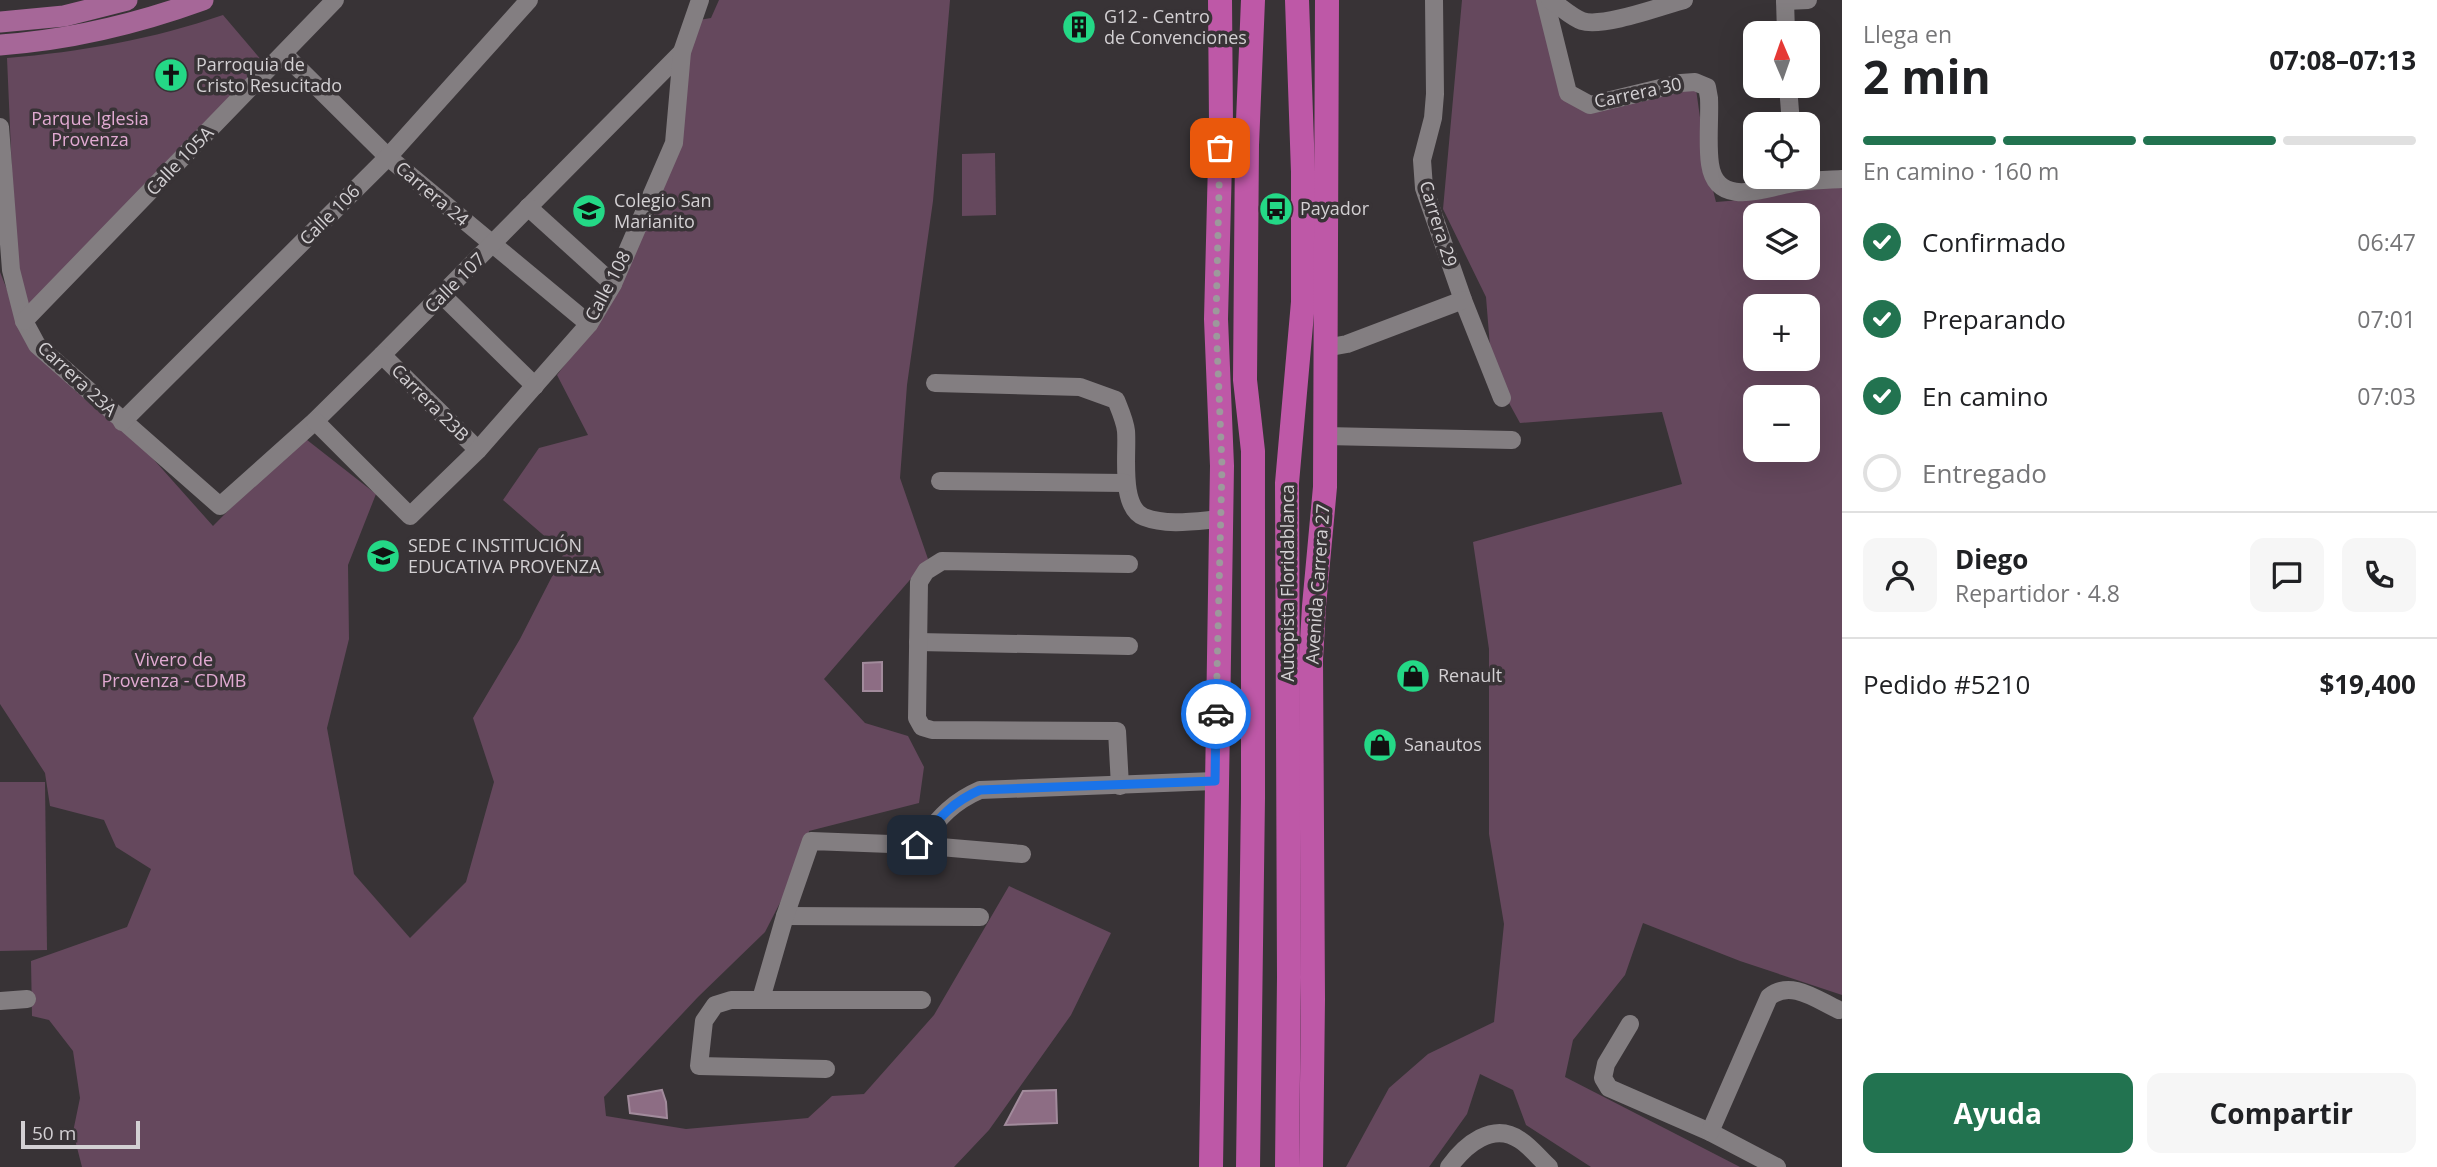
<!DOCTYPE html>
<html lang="es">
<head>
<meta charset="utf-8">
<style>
  :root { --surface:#fff; --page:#f6f6f6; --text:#202124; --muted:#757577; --line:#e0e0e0; --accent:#227350 }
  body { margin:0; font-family:"Open Sans",sans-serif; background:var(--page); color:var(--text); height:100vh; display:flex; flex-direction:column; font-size:26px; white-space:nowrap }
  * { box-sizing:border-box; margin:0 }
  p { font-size:23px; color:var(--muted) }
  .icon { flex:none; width:38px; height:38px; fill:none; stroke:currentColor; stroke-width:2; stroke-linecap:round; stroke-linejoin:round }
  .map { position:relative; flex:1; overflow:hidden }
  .panel { display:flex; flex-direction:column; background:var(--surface); width:595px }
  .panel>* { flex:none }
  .needle { width:46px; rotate:358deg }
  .controls { position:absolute; left:1743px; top:21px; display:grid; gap:14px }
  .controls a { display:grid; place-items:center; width:77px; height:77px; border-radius:14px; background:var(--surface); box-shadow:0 7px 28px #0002; font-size:35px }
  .scale { position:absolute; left:21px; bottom:18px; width:119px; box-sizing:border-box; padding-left:7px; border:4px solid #d3d0d3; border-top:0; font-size:19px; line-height:24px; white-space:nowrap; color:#d3d0d3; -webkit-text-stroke:5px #383336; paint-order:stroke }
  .pin { position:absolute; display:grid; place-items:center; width:60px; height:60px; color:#fff; margin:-30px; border-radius:14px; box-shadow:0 4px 10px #0006 }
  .courier { position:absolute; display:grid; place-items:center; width:70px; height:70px; margin:-35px; border:5px solid #1a73e8; border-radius:50%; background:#fff; color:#222; box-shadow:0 2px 9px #0007 }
  .overview em { font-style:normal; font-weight:700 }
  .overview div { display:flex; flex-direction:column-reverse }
  .overview { display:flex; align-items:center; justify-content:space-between; height:119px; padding:0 21px }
  h1 { font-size:46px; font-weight:700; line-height:52px }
  .bar { display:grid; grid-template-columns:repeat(4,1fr); gap:10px 7px; align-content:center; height:84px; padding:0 21px }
  .bar i { height:9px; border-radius:5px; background:var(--line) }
  .bar .current { background:var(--accent) }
  .bar p { grid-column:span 4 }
  .line { display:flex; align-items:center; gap:18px; padding:0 21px; border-top:2px solid var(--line) }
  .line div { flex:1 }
  .round { display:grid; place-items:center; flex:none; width:74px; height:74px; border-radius:14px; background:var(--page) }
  ol { padding:0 21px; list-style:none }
  li { display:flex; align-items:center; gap:21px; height:77px }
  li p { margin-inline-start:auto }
  li .icon { padding:7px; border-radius:50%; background:var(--accent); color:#fff; stroke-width:4 }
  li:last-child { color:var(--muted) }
  li i { width:38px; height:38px; border:4px solid var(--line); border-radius:50% }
  .primary-button { display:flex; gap:14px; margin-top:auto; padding:14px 21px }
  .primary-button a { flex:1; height:80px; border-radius:14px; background:var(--accent); color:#fff; font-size:28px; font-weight:700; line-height:80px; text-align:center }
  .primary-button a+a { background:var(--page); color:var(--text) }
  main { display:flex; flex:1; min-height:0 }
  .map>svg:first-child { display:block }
  .green { fill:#65485d; fill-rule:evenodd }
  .water { fill:#8d6d84; stroke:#a28b9c; stroke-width:2 }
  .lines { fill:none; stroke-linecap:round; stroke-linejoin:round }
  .minor { stroke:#837e81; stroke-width:18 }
  .major { stroke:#a66798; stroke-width:21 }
  .highway { stroke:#be58a7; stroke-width:24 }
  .done { stroke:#9d999c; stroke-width:7; stroke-dasharray:0 12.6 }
  .route { stroke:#1a73e8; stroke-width:9 }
  .labels { text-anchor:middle; stroke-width:7; stroke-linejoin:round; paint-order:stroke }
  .poi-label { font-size:18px; fill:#d3d0d3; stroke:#383336; text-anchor:start }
  .street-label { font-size:18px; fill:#d3d0d3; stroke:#383336 }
  .park-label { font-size:18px; fill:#e1aad2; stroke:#383336 }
</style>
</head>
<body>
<main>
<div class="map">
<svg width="1842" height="1167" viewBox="0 0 1842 1167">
  <rect width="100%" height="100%" fill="#383336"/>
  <g class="green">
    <path d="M 719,0 L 950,0 L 933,201 L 907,385 L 900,478 L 928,559 L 824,679 L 865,723 L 908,736 L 924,767 L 919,803 L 809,831 L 805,854 L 765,932 L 698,997 L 604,1097 L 606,1116 L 686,1129 L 808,1118 L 832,1096 L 864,1094 L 934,1015 L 1009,886 L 1111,933 L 1071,1015 L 989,1130 L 954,1167 L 82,1167 L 73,1132 L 80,1098 L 73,1051 L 49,1020 L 32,1016 L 31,961 L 127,927 L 151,869 L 116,847 L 104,820 L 50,806 L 45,773 L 0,704 L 0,272 L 28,342 L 131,434 L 213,526 L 302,436 L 376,494 L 348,565 L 349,639 L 327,728 L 354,874 L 410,938 L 466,882 L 494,782 L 473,718 L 520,639 L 564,553 L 503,500 L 539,448 L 588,435 L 557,375 L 593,328 L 678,143 L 684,62 L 699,20 L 711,18 Z"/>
    <path d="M 1462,0 L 1545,0 L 1568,93 L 1590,105 L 1695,82 L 1707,167 L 1716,202 L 1765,198 L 1797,187 L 1842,183 L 1842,995 L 1740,961 L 1643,923 L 1625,975 L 1573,1040 L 1565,1077 L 1740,1167 L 1591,1167 L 1526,1125 L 1513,1090 L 1480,1074 L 1467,1114 L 1429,1167 L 1346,1167 L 1389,1088 L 1428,1054 L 1494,1022 L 1504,924 L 1489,834 L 1489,649 L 1473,542 L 1682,484 L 1662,412 L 1520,423 L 1492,372 L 1486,297 L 1443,209 ZM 1755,215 L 1808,215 L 1808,268 L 1755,268 ZM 1755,306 L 1808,306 L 1808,359 L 1755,359 ZM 1755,397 L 1808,397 L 1808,450 L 1755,450 Z"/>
    <path d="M 223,15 L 263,62 L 24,310 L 16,266 L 7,58 C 80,52 154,39 223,15 Z"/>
    <path d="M 995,153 L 996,215 L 962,216 L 962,154 Z"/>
    <path d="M 0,782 L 45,782 L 47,950 L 0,951 Z"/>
  </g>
  <g class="water">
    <path d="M 882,662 L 882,691 L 863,691 L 863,663 Z"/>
    <path d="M 662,1090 L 666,1102 L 667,1118 L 630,1113 L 628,1096 Z"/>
    <path d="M 1056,1090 L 1057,1123 L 1005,1125 L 1023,1091 Z"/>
  </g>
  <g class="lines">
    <g class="minor">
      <path d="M 1434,0 L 1435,94 L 1433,118 L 1422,160 L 1424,188 L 1463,300 L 1502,398"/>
      <path d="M 1545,0 L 1568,93 L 1590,105 L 1681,83 L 1695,82 L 1707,87 L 1709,98 C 1710,119 1707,143 1710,164 C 1717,211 1769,186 1798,182 C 1813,180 1827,180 1842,179"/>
      <path d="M 1550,0 C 1560,6 1571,17 1582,21 C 1602,28 1662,6 1684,0"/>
      <path d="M 1785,0 L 1786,33"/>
      <path d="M 1785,1 L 1808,0"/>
      <path d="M 284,54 L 388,157 L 589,324"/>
      <path d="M 1788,86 L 1791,124"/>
      <path d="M 0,127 L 11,270 L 24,321 L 37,345 L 220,506 L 315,421 L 382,355 L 682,52"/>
      <path d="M 528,207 L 613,284"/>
      <path d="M 442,295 L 535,386"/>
      <path d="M 24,321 L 335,0"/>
      <path d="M 1325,348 L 1347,344 L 1463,300"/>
      <path d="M 382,355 L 478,450"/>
      <path d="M 935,383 L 1080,387 L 1116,400 C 1120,410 1125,421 1126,431 C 1128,452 1119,507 1144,517 C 1167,526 1196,521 1220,519"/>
      <path d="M 315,421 L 410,516 L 478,450 L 589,324 L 613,284 L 674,143 L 682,52 L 700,0"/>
      <path d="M 122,422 L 388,157 L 529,0"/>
      <path d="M 1325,436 L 1512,440"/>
      <path d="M 940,481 L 1125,483"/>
      <path d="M 918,642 L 1129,646"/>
      <path d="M 1120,786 L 1117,731 L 932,730 L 922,727 L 917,718 L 919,582 L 926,571 L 942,561 L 1129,564"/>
      <path d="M 917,845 C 938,820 950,803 980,790 L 1215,781"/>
      <path d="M 785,916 L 980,917"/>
      <path d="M 761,999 L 785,916 L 811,841 L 917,845 L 1022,854"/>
      <path d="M 0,1001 L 27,999"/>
      <path d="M 1630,1024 L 1606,1064 L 1603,1078 L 1609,1088 L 1710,1132 L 1777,1167"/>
      <path d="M 826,1069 L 699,1066 L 704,1021 L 715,1005 L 731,1000 L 922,1000"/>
      <path d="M 1710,1132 L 1769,997 C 1791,979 1817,1000 1839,1010"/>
      <path d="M 1449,1167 C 1465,1145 1493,1121 1520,1140 C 1531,1147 1540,1159 1549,1167"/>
    </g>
    <g class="major">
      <path d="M 0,22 L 64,16 L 127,0"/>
      <path d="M 0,45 C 71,40 137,24 203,0"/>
    </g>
    <g class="highway">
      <path d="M 1211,1167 L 1222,466 L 1216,319 L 1221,123 L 1220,0"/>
      <path d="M 1248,1167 L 1253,798 L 1253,451 L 1245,380 L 1247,145 L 1253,0"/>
      <path d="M 1287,1167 L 1289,977 L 1287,483 L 1303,302 L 1303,172 L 1297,0"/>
      <path d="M 1311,1167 L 1313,999 L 1311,659 L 1314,606 L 1325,487 L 1327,0"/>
    </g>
  </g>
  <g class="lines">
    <path class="done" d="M 1216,714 L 1222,466 L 1216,319 L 1220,148"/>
    <path class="route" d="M 917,845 C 938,820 950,803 980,790 L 1215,781 L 1216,714"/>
  </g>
  <defs>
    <g id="building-disc" transform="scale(1.75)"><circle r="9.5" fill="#24d886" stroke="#383336"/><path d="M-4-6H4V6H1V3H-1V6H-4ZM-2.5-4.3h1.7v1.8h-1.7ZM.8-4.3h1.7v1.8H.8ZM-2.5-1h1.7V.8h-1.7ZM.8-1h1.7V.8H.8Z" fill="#111"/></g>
    <g id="church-disc" transform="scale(1.75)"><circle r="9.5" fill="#24d886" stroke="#383336"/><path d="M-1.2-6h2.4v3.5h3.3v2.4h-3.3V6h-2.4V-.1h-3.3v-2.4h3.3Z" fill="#111"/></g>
    <g id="bus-disc" transform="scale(1.75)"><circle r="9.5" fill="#24d886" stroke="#383336"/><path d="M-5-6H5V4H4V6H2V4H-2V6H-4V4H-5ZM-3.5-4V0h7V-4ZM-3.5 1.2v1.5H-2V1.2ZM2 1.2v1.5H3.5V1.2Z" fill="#111"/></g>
    <g id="school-disc" transform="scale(1.75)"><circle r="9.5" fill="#24d886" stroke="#383336"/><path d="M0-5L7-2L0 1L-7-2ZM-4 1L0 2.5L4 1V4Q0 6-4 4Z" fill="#111"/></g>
    <g id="shop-disc" transform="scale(1.75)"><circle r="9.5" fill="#24d886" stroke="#383336"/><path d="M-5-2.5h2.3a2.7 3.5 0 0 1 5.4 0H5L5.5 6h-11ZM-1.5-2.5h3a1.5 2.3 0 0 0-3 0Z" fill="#111"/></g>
  </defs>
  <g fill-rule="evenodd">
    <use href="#building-disc" x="1079" y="27"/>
    <use href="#church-disc" x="171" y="75"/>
    <use href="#bus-disc" x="1276" y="209"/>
    <use href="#school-disc" x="589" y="211"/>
    <use href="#school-disc" x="383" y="556"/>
    <use href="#shop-disc" x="1413" y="676"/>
    <use href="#shop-disc" x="1380" y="745"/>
  </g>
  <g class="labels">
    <g class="poi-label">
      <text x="1104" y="23">G12 - Centro<tspan x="1104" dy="21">de Convenciones</tspan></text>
      <text x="196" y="71">Parroquia de<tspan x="196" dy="21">Cristo Resucitado</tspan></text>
      <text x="614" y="207">Colegio San<tspan x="614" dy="21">Marianito</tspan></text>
      <text x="1300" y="215">Payador</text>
      <text x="408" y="552">SEDE C INSTITUCIÓN<tspan x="408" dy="21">EDUCATIVA PROVENZA</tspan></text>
      <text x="1438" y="682">Renault</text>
      <text x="1404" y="751">Sanautos</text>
    </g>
    <g class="street-label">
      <text transform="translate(1638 93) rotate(-12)" y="6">Carrera 30</text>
      <text transform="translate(180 161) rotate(-46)" y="6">Calle 105A</text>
      <text transform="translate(432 194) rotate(40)" y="6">Carrera 24</text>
      <text transform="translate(330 215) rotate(-45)" y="6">Calle 106</text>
      <text transform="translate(1438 224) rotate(73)" y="6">Carrera 29</text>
      <text transform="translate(455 283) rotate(-45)" y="6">Calle 107</text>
      <text transform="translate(608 286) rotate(-62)" y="6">Calle 108</text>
      <text transform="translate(77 379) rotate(43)" y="6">Carrera 23A</text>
      <text transform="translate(430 403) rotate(45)" y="6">Carrera 23B</text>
      <text transform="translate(1288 583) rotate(-90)" y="6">Autopista Floridablanca</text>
      <text transform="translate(1318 584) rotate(-86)" y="6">Avenida Carrera 27</text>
    </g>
    <g class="park-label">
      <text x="90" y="125">Parque Iglesia<tspan x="90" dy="21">Provenza</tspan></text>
      <text x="174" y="666">Vivero de<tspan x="174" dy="21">Provenza - CDMB</tspan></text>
    </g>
  </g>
</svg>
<div class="controls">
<a><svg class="needle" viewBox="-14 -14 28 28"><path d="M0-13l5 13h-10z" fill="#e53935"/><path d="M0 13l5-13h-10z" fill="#757577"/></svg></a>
<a><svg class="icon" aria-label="locate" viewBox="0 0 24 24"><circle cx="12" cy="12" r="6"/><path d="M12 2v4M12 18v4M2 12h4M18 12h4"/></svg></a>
<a><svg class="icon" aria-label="layers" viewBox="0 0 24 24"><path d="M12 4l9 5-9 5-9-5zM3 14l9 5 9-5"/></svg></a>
<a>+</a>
<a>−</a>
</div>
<div class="scale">50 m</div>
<div class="pin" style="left:1220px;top:148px;background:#ea580c"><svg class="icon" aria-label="bag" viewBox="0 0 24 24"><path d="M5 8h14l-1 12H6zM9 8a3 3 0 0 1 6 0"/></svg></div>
<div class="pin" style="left:917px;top:845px;background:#1f2937"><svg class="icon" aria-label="home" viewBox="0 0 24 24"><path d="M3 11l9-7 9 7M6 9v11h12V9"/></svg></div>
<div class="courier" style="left:1216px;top:714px"><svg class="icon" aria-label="car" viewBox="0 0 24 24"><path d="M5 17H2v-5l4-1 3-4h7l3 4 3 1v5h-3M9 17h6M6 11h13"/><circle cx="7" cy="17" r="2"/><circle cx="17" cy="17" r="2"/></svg></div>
</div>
<section class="panel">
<div class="overview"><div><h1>2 min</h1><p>Llega en</p></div><em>07:08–07:13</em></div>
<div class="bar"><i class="current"></i><i class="current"></i><i class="current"></i><i></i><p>En camino · 160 m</p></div>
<ol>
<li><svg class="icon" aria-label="check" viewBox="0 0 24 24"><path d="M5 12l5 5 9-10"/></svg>Confirmado<p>06:47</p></li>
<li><svg class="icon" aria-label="check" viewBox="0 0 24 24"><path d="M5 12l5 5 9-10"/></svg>Preparando<p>07:01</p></li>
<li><svg class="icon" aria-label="check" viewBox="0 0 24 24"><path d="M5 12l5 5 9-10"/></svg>En camino<p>07:03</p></li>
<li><i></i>Entregado</li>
</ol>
<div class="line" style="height:126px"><a class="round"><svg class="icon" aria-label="person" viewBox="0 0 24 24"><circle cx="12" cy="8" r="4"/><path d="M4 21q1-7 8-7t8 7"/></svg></a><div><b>Diego</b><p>Repartidor · 4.8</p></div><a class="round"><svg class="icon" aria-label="chat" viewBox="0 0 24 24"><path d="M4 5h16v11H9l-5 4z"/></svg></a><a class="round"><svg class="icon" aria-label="phone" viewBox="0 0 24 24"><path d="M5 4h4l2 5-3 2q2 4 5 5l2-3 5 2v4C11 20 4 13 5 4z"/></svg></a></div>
<div class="line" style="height:91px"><div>Pedido #5210</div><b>$19,400</b></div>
<div class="primary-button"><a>Ayuda</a><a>Compartir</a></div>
</section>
</main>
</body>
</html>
